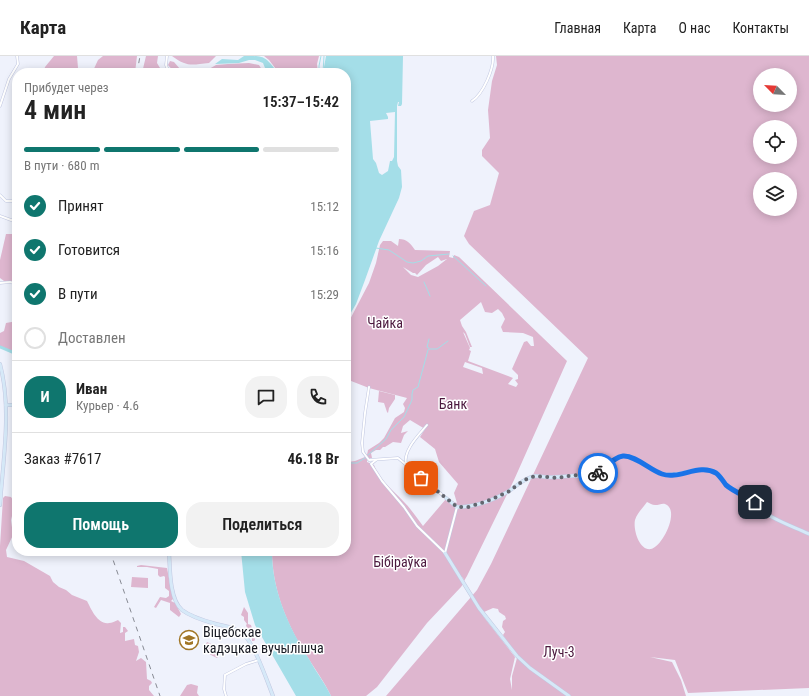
<!DOCTYPE html>
<html lang="ru">
<head>
<meta charset="utf-8">
<style>
  :root { --surface:#fff; --page:#f2f2f2; --text:#222; --muted:#767676; --line:#e0e0e0; --accent:#0f766e }
  body { margin:0; font-family:"Roboto Condensed",sans-serif; background:var(--page); color:var(--text); height:100vh; display:flex; flex-direction:column; font-size:15px; white-space:nowrap }
  * { box-sizing:border-box; margin:0 }
  p { font-size:13px; color:var(--muted) }
  .icon { flex:none; width:22px; height:22px; fill:none; stroke:currentColor; stroke-width:2; stroke-linecap:round; stroke-linejoin:round }
  .map { position:relative; flex:1; overflow:hidden }
  .details { position:absolute; left:12px; top:12px; width:339px; height:488px; display:flex; flex-direction:column; background:var(--surface); border-radius:16px; box-shadow:0 2px 10px #0003 }
  .details>* { flex:none }
  .needle { width:26px; rotate:294deg }
  .fabs { position:absolute; left:753px; top:12px; display:grid; gap:8px }
  .fabs a { display:grid; place-items:center; width:44px; height:44px; border-radius:50%; background:var(--surface); box-shadow:0 2px 10px #0003; font-size:20px }
  .pin { position:absolute; display:grid; place-items:center; width:34px; height:34px; color:#fff; margin:-17px; border-radius:8px; box-shadow:0 2px 6px #0006 }
  .courier { position:absolute; display:grid; place-items:center; width:40px; height:40px; margin:-20px; border:3px solid #1a73e8; border-radius:50%; background:#fff; color:#222; box-shadow:0 1px 5px #0007 }
  .overview em { font-style:normal; font-weight:600 }
  .overview div { display:flex; flex-direction:column-reverse }
  .overview { display:flex; align-items:center; justify-content:space-between; height:68px; padding:0 12px }
  h1 { font-size:26px; font-weight:600; line-height:30px }
  .bar { display:grid; grid-template-columns:repeat(4,1fr); gap:6px 4px; align-content:center; height:48px; padding:0 12px }
  .bar i { height:5px; border-radius:3px; background:var(--line) }
  .bar .on { background:var(--accent) }
  .bar p { grid-column:span 4 }
  .line { display:flex; align-items:center; gap:10px; padding:0 12px; border-top:1px solid var(--line) }
  .line div { flex:1 }
  .round { display:grid; place-items:center; flex:none; width:42px; height:42px; border-radius:16px; background:var(--page) }
  ol { padding:0 12px; list-style:none }
  li { display:flex; align-items:center; gap:12px; height:44px }
  li p { margin-inline-start:auto }
  li .icon { padding:4px; border-radius:50%; background:var(--accent); color:#fff; stroke-width:4 }
  li:last-child { color:var(--muted) }
  li i { width:22px; height:22px; border:2px solid var(--line); border-radius:50% }
  .button { display:flex; gap:8px; margin-top:auto; padding:8px 12px }
  .button a { flex:1; height:46px; border-radius:16px; background:var(--accent); color:#fff; font-size:16px; font-weight:600; line-height:46px; text-align:center }
  .button a+a { background:var(--page); color:var(--text) }
  header { display:flex; align-items:center; gap:24px; box-sizing:border-box; height:56px; padding:0 20px; background:var(--surface); border-bottom:1px solid var(--line) }
  header strong { font-size:19px }
  nav { display:flex; gap:22px; margin-inline-start:auto; font-size:14px }
  .map>svg:first-child { display:block }
  .green { fill:#deb6cf; fill-rule:evenodd }
  .water { fill:#a4dee8; fill-rule:evenodd }
  .lines { fill:none; stroke-linecap:round; stroke-linejoin:round }
  .stream { stroke:#a4dee8; stroke-width:1 }
  .river { stroke:#a4dee8; stroke-width:3 }
  .street-casing { stroke:#c1c7e0; stroke-width:3 }
  .secondary-casing { stroke:#c1c7e0; stroke-width:4 }
  .street { stroke:#fff; stroke-width:2 }
  .secondary { stroke:#d6e9f8; stroke-width:3 }
  .rail { stroke:#878a93; stroke-width:1; stroke-dasharray:5 5; stroke-linecap:butt }
  .done { stroke:#63666f; stroke-width:4; stroke-dasharray:0 7.2 }
  .route { stroke:#1a73e8; stroke-width:5 }
  .labels { text-anchor:middle; stroke-width:3; stroke-linejoin:round; paint-order:stroke }
  .park-label { font-size:14px; fill:#4c193e; stroke:#fff }
  .poi-label { font-size:14px; fill:#181a23; stroke:#fff; text-anchor:start }
</style>
</head>
<body>
<header>
<strong>Карта</strong>
<nav><a>Главная</a><a>Карта</a><a>О нас</a><a>Контакты</a></nav>
</header>
<div class="map">
<svg width="809" height="640" viewBox="0 0 809 640">
  <rect width="100%" height="100%" fill="#eff2fc"/>
  <g class="green">
    <path d="M 54,0 L 77,0 L 78,12 L 75,17 L 43,17 L 45,11 Z"/>
    <path d="M 103,0 L 137,0 L 135,17 L 92,17 L 98,4 Z"/>
    <path d="M 146,0 L 158,0 L 157,7 L 163,17 L 142,17 Z"/>
    <path d="M 172,0 L 216,0 L 209,7 C 191,9 187,11 172,0 Z"/>
    <path d="M 264,0 L 319,0 L 317,8 L 318,17 L 279,17 L 269,4 Z"/>
    <path d="M 496,0 L 809,0 L 809,632 L 688,637 L 675,604 L 650,601 L 672,606 L 681,624 L 686,640 L 510,640 L 511,636 L 510,640 L 386,640 L 477,534 L 491,508 L 588,302 L 469,188 L 464,180 L 474,155 L 490,149 L 499,117 L 482,100 L 482,94 L 490,82 L 488,54 L 492,25 L 497,9 ZM 760,19 L 790,19 L 790,49 L 760,49 ZM 760,71 L 790,71 L 790,101 L 760,101 ZM 760,123 L 790,123 L 790,153 L 760,153 ZM 647,446 C 650,447 652,449 655,449 C 660,449 663,446 667,449 C 679,457 662,491 651,493 C 639,495 633,473 635,464 C 637,457 643,452 647,446 ZM 493,552 L 498,553 L 499,556 L 505,560 L 506,563 L 503,565 L 502,571 L 505,576 L 503,579 L 517,602 L 512,620 L 512,634 L 510,623 L 515,601 L 483,560 L 484,556 Z"/>
    <path d="M 170,5 L 174,6 L 180,13 L 187,15 L 209,13 L 216,9 L 228,8 L 249,7 L 259,9 L 264,17 L 175,17 L 168,9 Z"/>
    <path d="M 6,178 L 17,178 L 17,226 L 4,225 L 0,222 L 0,204 Z"/>
    <path d="M 399,183 C 407,183 410,187 415,194 L 450,195 L 449,201 L 453,202 L 454,199 L 459,201 L 567,305 L 514,424 L 467,520 L 464,525 L 463,522 L 460,520 L 463,528 L 461,531 L 427,567 L 377,631 L 366,640 L 331,640 C 324,625 314,612 305,597 C 286,566 272,532 272,495 L 346,495 L 346,405 L 348,406 L 355,405 L 365,401 L 367,403 L 367,406 L 374,409 C 379,424 393,434 404,446 C 411,453 417,462 423,470 L 446,443 L 457,447 L 454,437 L 458,428 L 439,406 L 435,393 L 420,381 L 425,373 L 410,364 L 403,370 L 401,377 L 408,375 L 404,379 L 401,387 L 393,386 L 385,391 L 383,391 L 380,394 L 376,394 L 371,397 L 372,402 L 368,402 L 367,399 L 368,394 L 379,387 L 384,382 L 395,362 L 404,356 L 405,352 L 403,348 L 407,342 L 369,332 L 346,323 L 346,271 L 369,227 L 376,207 L 380,189 L 383,185 L 391,185 L 398,190 ZM 438,201 L 441,205 L 447,203 L 438,210 L 418,221 L 411,219 L 403,211 L 413,217 L 415,217 L 417,219 L 426,209 ZM 481,246 L 485,256 L 492,257 L 498,253 L 502,257 L 505,263 L 501,271 L 503,276 L 523,277 L 533,281 L 534,290 L 531,290 L 527,285 L 524,286 L 512,313 L 518,319 L 518,323 L 515,324 L 518,328 L 516,331 L 508,328 L 513,322 L 468,305 L 471,295 L 469,294 L 470,292 L 463,276 L 465,278 L 470,291 L 472,291 L 466,276 L 462,270 L 460,264 ZM 465,306 L 482,312 L 483,318 L 463,311 Z"/>
    <path d="M 17,265 L 17,298 L 0,290 L 0,277 L 4,275 L 6,267 Z"/>
    <path d="M 379,335 L 395,339 L 395,343 L 389,352 L 388,357 L 387,356 L 384,347 L 378,346 Z"/>
    <path d="M 5,440 L 11,441 L 17,450 L 17,453 L 12,460 L 11,464 L 13,479 L 6,494 L 7,501 L 24,505 L 50,520 L 53,526 L 59,531 L 66,534 L 72,539 L 87,545 C 91,553 98,569 109,567 C 112,567 115,565 118,564 L 121,567 L 120,577 L 123,576 L 123,571 L 125,571 L 128,575 L 125,577 L 125,585 L 134,583 L 135,589 L 138,590 L 139,596 L 136,605 L 141,602 L 146,606 L 147,623 L 151,625 L 152,627 L 149,630 L 149,634 L 154,640 L 0,640 L 0,490 L 3,442 Z"/>
    <path d="M 141,509 L 167,512 L 173,543 L 171,545 L 175,547 L 181,558 L 179,561 L 170,554 L 170,547 L 161,544 L 156,552 L 154,551 L 160,541 L 166,542 L 169,540 L 169,535 L 165,532 L 165,521 L 164,520 L 160,521 L 158,519 L 158,513 L 147,511 L 137,511 L 137,510 Z"/>
    <path d="M 132,521 L 148,522 L 148,532 L 131,531 Z"/>
    <path d="M 244,551 L 248,557 L 248,568 L 251,569 L 255,584 L 254,585 L 252,585 C 252,580 252,574 247,572 L 246,569 L 247,568 L 244,564 L 244,561 L 241,559 Z"/>
    <path d="M 207,586 L 222,593 L 217,602 L 203,595 Z"/>
    <path d="M 191,628 L 198,630 L 197,637 L 199,640 L 180,640 L 187,629 Z"/>
  </g>
  <g class="water">
    <path d="M 244,0 C 265,0 265,0 278,17 L 267,17 L 263,7 L 255,4 L 249,4 L 239,7 L 215,8 L 222,3 L 238,4 Z"/>
    <path d="M 326,0 L 403,0 L 402,48 L 401,50 L 398,50 L 399,46 L 398,46 L 397,50 L 397,105 L 398,110 L 401,114 L 402,131 L 399,142 L 379,185 L 365,224 L 356,248 L 346,265 L 346,17 L 324,17 L 324,11 ZM 395,56 L 394,101 L 392,105 L 390,105 L 388,115 L 382,119 L 379,117 L 376,107 L 373,103 L 370,65 L 388,63 L 388,61 L 386,57 Z"/>
    <path d="M 241,495 L 272,495 C 272,534 288,570 309,603 C 316,616 325,627 331,640 L 296,640 L 255,569 L 245,536 Z"/>
  </g>
  <g class="lines">
    <g class="stream">
      <path d="M 319,17 L 319,10 L 321,0"/>
      <path d="M 323,17 L 324,0"/>
      <path d="M 376,192 L 389,194 L 407,206 L 413,207 L 421,205 L 428,200 L 449,198"/>
      <path d="M 453,200 L 486,230"/>
      <path d="M 424,226 L 430,240"/>
      <path d="M 429,292 L 427,291 L 429,283"/>
      <path d="M 368,399 L 386,383 L 391,374 L 404,361 L 412,344 L 412,338 L 413,334 L 418,331 L 419,327 L 428,294 L 429,293 L 437,293 L 448,285"/>
      <path d="M 346,407 L 357,407 L 365,402"/>
    </g>
    <path class="river" d="M 0,291 L 17,298"/>
    <g class="street-casing">
      <g id="street">
        <path d="M 167,0 L 166,9 L 169,17"/>
        <path d="M 472,45 C 483,38 494,13 493,0"/>
        <path d="M 0,50 L 9,23 L 18,8 L 17,0"/>
        <path d="M 0,139 L 6,145 L 17,145"/>
        <path d="M 0,160 L 11,164 L 17,164"/>
        <path d="M 0,227 L 10,226 L 17,228"/>
        <path d="M 369,331 L 365,357 L 362,387 L 363,396 L 369,404 L 398,402 L 446,442"/>
        <path d="M 376,404 L 371,408 L 382,425 L 404,451 L 406,454 L 417,470 L 445,497 L 457,451"/>
        <path d="M 406,408 C 403,394 419,379 427,369"/>
        <path d="M 226,640 L 224,633 L 225,619 L 246,608 L 259,604"/>
      </g>
    </g>
    <g class="secondary-casing">
      <g id="secondary">
        <path d="M 0,308 C 12,353 3,403 0,449"/>
        <path d="M 6,349 L 17,349"/>
        <path d="M 446,442 L 457,451 C 475,451 494,444 509,435 C 518,429 524,422 535,420 C 542,420 549,422 556,421 C 561,421 566,420 571,420 C 577,419 583,422 589,421 C 604,418 611,400 625,400 C 637,400 650,415 663,418 C 680,422 700,407 717,417 C 721,421 724,427 729,431 C 737,436 747,439 755,446 C 759,450 761,454 765,457 C 779,466 794,471 809,478"/>
        <path d="M 169,495 C 170,511 169,543 182,554 C 191,561 205,565 216,568 C 224,570 235,571 242,577 C 254,586 267,625 273,640"/>
        <path d="M 445,497 L 479,552 L 517,600 L 530,612 L 569,640"/>
      </g>
    </g>
    <use href="#street" class="street"/>
    <use href="#secondary" class="secondary"/>
    <g class="rail">
      <path d="M 137,17 L 140,0"/>
      <path d="M 110,495 L 160,640"/>
    </g>
  </g>
  <g class="lines">
    <path class="done" d="M 421,422 L 457,451 L 468,451 L 485,446 L 508,436 L 524,424 L 535,420 L 558,422 L 573,419 L 589,421 L 598,417"/>
    <path class="route" d="M 598,417 C 607,412 613,401 623,400 C 635,399 650,414 662,418 C 679,424 699,407 716,417 C 720,420 723,425 726,429 C 734,436 746,440 755,446"/>
  </g>
  <defs>
    <g id="university-ring" transform="scale(1)"><circle r="9.5" fill="#fff" stroke="#a17626" stroke-width="1.5"/><path d="M0-5L7-2L0 1L-7-2ZM-4 1L0 2.5L4 1V4Q0 6-4 4Z" fill="#a17626"/></g>
  </defs>
  <g fill-rule="evenodd">
    <use href="#university-ring" x="189" y="584"/>
  </g>
  <g class="labels">
    <g class="park-label">
      <text x="385" y="272">Чайка</text>
      <text x="453" y="353">Банк</text>
      <text x="400" y="511">Бібіраўка</text>
      <text x="559" y="601">Луч-3</text>
    </g>
    <g class="poi-label">
      <text x="203" y="581">Віцебскае<tspan x="203" dy="16">кадэцкае вучылішча</tspan></text>
    </g>
  </g>
</svg>
<div class="fabs">
<a><svg class="needle" viewBox="-14 -14 28 28"><path d="M0-13l5 13h-10z" fill="#e53935"/><path d="M0 13l5-13h-10z" fill="#767676"/></svg></a>
<a><svg class="icon" aria-label="locate" viewBox="0 0 24 24"><circle cx="12" cy="12" r="6"/><path d="M12 2v4M12 18v4M2 12h4M18 12h4"/></svg></a>
<a><svg class="icon" aria-label="layers" viewBox="0 0 24 24"><path d="M12 4l9 5-9 5-9-5zM3 14l9 5 9-5"/></svg></a>
</div>
<div class="pin" style="left:421px;top:422px;background:#ea580c"><svg class="icon" aria-label="bag" viewBox="0 0 24 24"><path d="M5 8h14l-1 12H6zM9 8a3 3 0 0 1 6 0"/></svg></div>
<div class="pin" style="left:755px;top:446px;background:#1f2937"><svg class="icon" aria-label="home" viewBox="0 0 24 24"><path d="M3 11l9-7 9 7M6 9v11h12V9"/></svg></div>
<div class="courier" style="left:598px;top:417px"><svg class="icon" aria-label="bike" viewBox="0 0 24 24"><circle cx="6" cy="16" r="4"/><circle cx="18" cy="16" r="4"/><path d="M6 16l4-8h5l3 8M10 8l3 8H6M13 5h3"/></svg></div>
<section class="details">
<div class="overview"><div><h1>4 мин</h1><p>Прибудет через</p></div><em>15:37–15:42</em></div>
<div class="bar"><i class="on"></i><i class="on"></i><i class="on"></i><i></i><p>В пути · 680 m</p></div>
<ol>
<li><svg class="icon" aria-label="check" viewBox="0 0 24 24"><path d="M5 12l5 5 9-10"/></svg>Принят<p>15:12</p></li>
<li><svg class="icon" aria-label="check" viewBox="0 0 24 24"><path d="M5 12l5 5 9-10"/></svg>Готовится<p>15:16</p></li>
<li><svg class="icon" aria-label="check" viewBox="0 0 24 24"><path d="M5 12l5 5 9-10"/></svg>В пути<p>15:29</p></li>
<li><i></i>Доставлен</li>
</ol>
<div class="line" style="height:72px"><b class="round" style="background:var(--accent);color:#fff">И</b><div><b>Иван</b><p>Курьер · 4.6</p></div><a class="round"><svg class="icon" aria-label="chat" viewBox="0 0 24 24"><path d="M4 5h16v11H9l-5 4z"/></svg></a><a class="round"><svg class="icon" aria-label="phone" viewBox="0 0 24 24"><path d="M5 4h4l2 5-3 2q2 4 5 5l2-3 5 2v4C11 20 4 13 5 4z"/></svg></a></div>
<div class="line" style="height:52px"><div>Заказ #7617</div><b>46.18 Br</b></div>
<div class="button"><a>Помощь</a><a>Поделиться</a></div>
</section>
</div>
</body>
</html>
